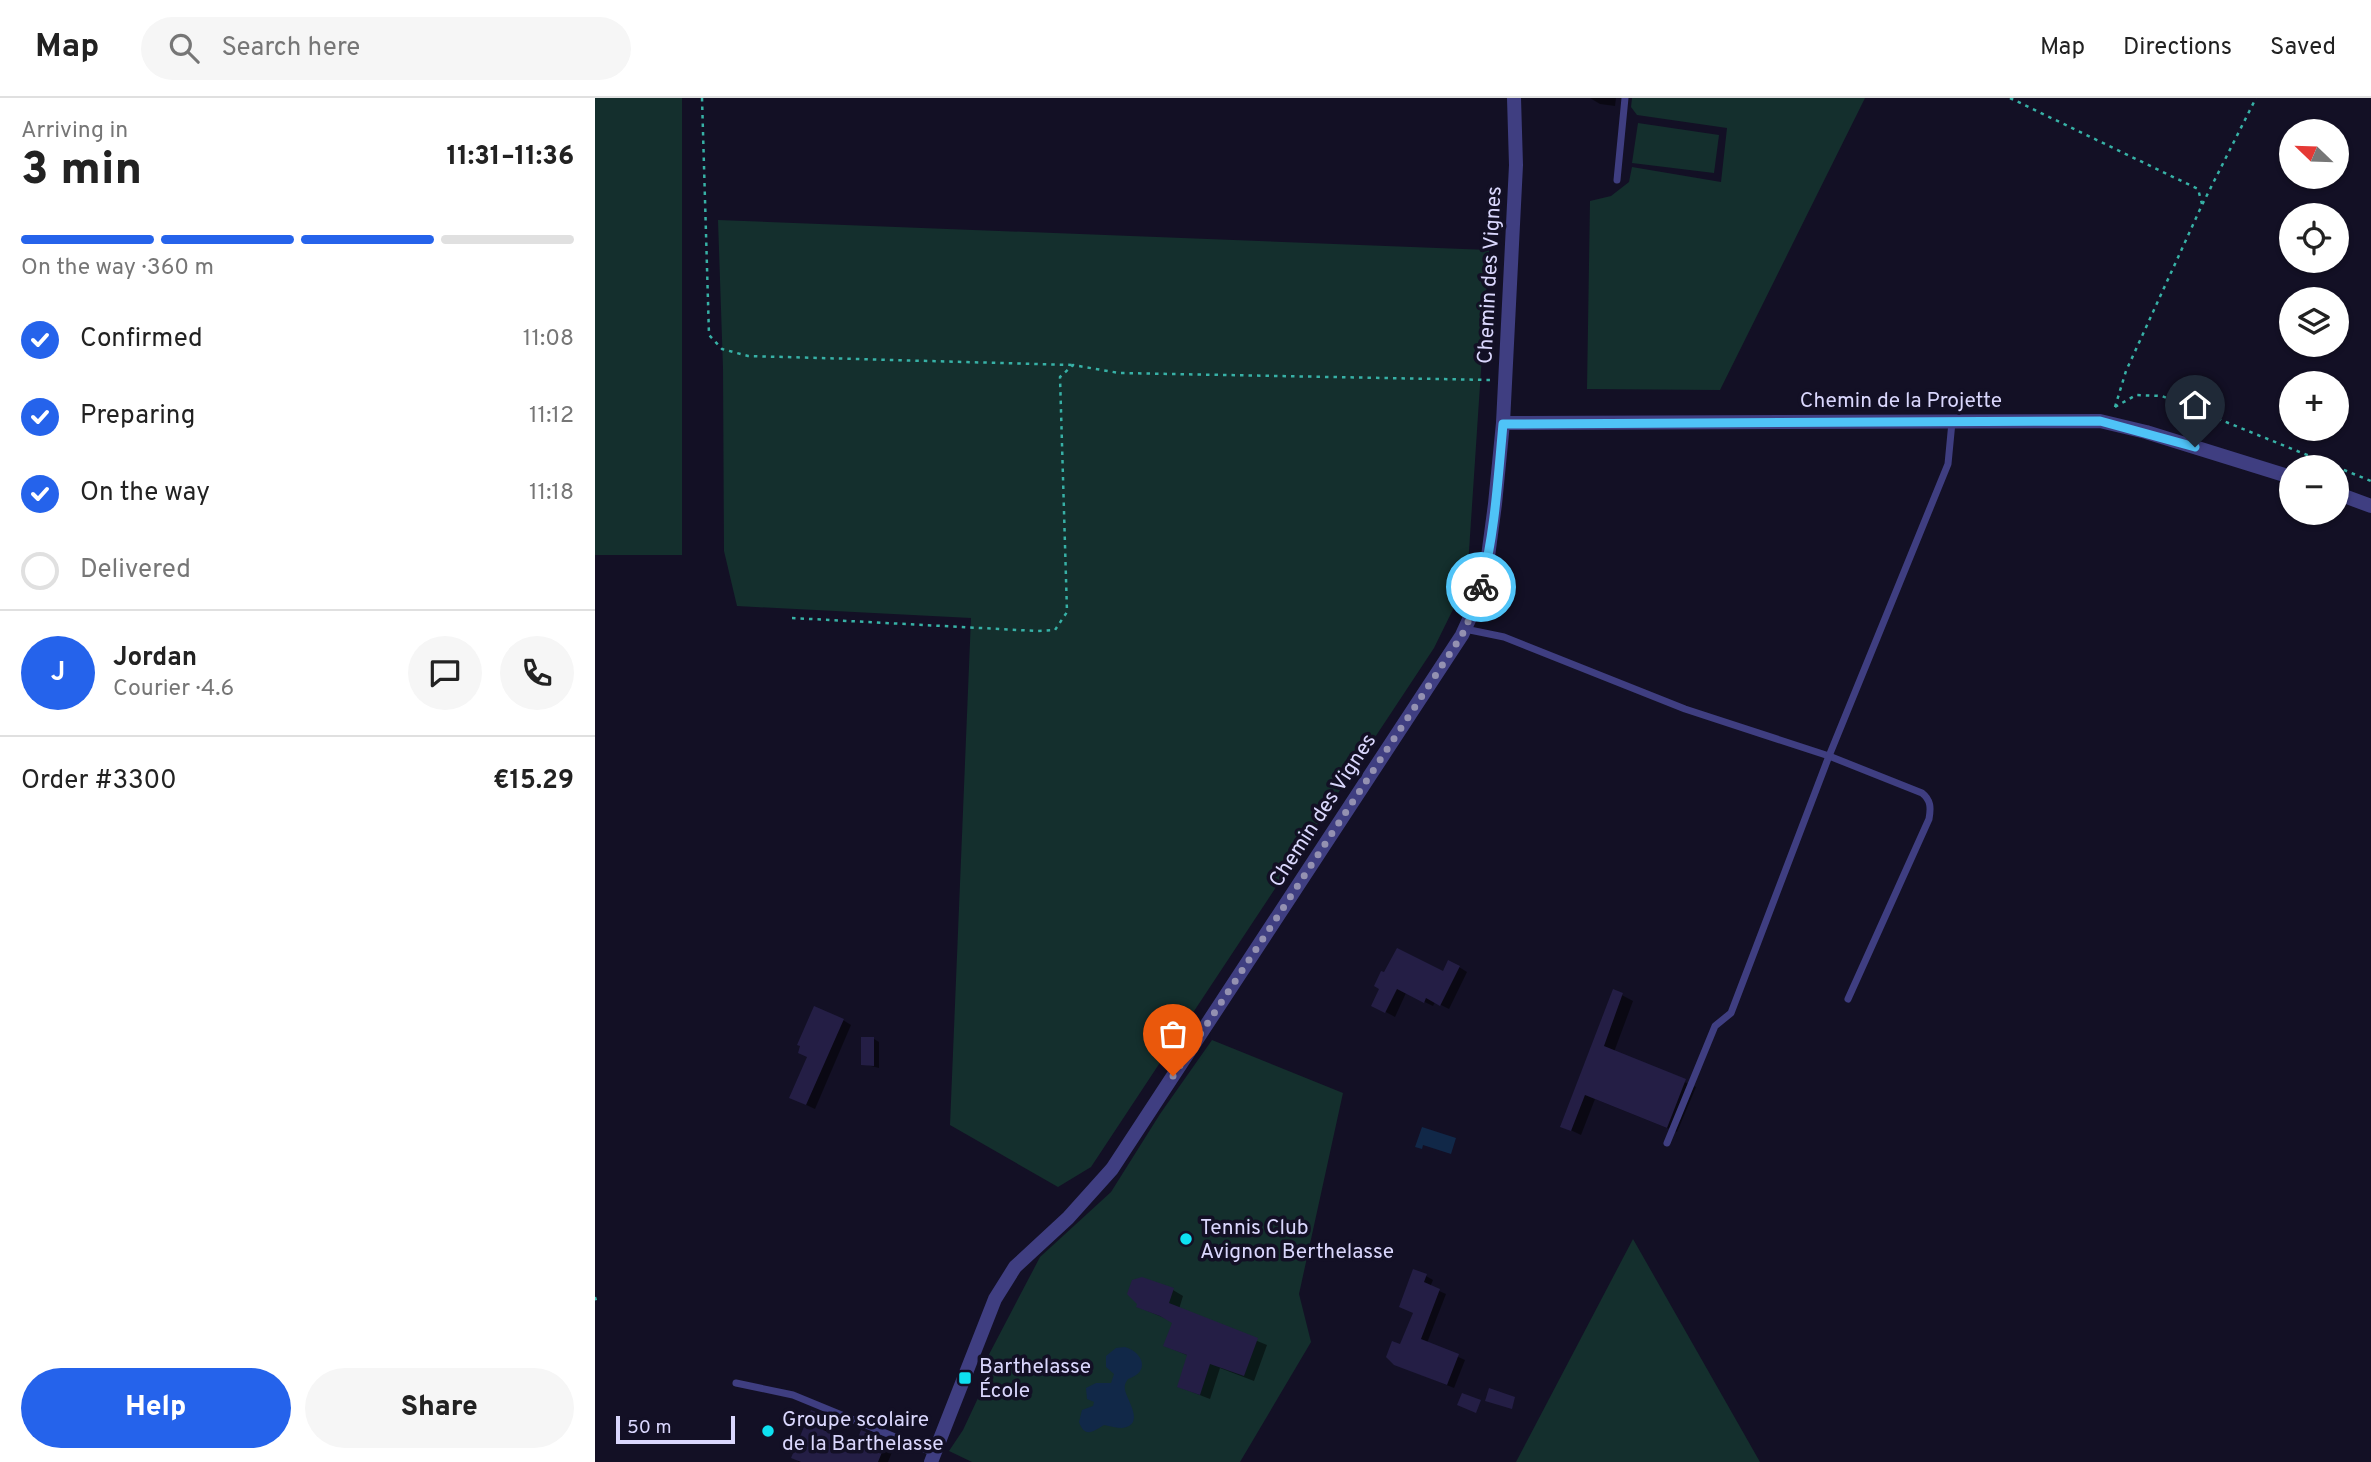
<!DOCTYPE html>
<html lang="en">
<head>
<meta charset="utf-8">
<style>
  :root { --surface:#fff; --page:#f6f6f6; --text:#222; --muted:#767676; --line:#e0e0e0; --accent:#2563eb }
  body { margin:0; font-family:Overpass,sans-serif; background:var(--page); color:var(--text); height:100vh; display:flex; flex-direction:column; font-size:26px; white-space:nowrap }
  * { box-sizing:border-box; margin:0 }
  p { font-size:23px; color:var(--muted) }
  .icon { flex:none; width:38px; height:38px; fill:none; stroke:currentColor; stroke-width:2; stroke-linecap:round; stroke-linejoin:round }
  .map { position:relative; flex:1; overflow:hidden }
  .side { display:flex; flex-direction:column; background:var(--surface); width:595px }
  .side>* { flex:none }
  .needle { width:46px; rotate:293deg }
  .tools { position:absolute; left:1684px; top:21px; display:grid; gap:14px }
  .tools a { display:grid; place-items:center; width:70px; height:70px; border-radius:50%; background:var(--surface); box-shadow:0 2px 5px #0004; font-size:35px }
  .scale { position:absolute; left:21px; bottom:18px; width:119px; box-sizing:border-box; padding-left:7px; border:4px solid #dad7fd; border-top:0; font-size:19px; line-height:24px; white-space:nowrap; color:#dad7fd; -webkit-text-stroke:5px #131025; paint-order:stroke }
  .pin { position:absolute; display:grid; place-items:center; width:60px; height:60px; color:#fff; margin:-72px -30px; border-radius:50% 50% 50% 0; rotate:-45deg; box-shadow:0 0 7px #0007 }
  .pin .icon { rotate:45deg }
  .courier { position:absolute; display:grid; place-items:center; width:70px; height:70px; margin:-35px; border:5px solid #4fc3f7; border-radius:50%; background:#fff; color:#222; box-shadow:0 2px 9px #0007 }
  .summary em { font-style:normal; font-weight:800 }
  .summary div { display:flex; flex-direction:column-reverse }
  .summary { display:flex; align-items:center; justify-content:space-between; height:119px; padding:0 21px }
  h1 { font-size:46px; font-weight:800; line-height:52px }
  .bar { display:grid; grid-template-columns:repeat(4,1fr); gap:10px 7px; align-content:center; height:84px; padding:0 21px }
  .bar i { height:9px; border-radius:5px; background:var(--line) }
  .bar .active { background:var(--accent) }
  .bar p { grid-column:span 4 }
  .line { display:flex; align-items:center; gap:18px; padding:0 21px; border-top:2px solid var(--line) }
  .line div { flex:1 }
  .round { display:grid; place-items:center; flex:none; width:74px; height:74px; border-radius:37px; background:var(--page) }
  ol { padding:0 21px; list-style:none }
  li { display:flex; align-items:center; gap:21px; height:77px }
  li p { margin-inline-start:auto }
  li .icon { padding:7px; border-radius:50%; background:var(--accent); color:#fff; stroke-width:4 }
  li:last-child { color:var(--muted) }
  li i { width:38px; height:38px; border:4px solid var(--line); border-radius:50% }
  .button { display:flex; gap:14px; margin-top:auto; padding:14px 21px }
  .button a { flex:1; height:80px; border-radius:42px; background:var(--accent); color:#fff; font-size:28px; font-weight:800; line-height:80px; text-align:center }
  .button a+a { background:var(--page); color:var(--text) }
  header { display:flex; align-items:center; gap:42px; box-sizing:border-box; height:98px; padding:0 35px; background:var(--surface); border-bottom:2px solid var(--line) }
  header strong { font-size:33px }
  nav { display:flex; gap:38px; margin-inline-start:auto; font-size:24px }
  .search { width:490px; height:63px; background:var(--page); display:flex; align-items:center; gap:18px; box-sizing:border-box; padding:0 24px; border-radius:38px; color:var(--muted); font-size:26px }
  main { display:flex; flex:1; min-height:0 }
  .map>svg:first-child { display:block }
  .green { fill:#142f2d }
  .water { fill:#112848 }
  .shadow { fill:#0007 }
  .building { fill:#241e45 }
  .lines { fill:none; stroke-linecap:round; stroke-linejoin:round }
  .path { stroke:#37b1a6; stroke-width:2.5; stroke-dasharray:3.5 5; stroke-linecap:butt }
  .service { stroke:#3f3e81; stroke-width:7 }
  .minor { stroke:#3f3e81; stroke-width:14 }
  .done { stroke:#9491b1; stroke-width:7; stroke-dasharray:0 12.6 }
  .route { stroke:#4fc3f7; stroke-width:9 }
  .poi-dot { fill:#0ee1f1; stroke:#131025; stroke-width:2.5 }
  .labels { text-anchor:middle; stroke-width:7; stroke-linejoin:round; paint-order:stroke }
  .street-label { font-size:21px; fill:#dad7fd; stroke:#131025 }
  .poi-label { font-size:21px; fill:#dad7fd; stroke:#131025; text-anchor:start }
</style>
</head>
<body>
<header>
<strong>Map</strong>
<div class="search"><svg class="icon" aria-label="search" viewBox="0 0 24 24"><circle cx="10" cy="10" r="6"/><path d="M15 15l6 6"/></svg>Search here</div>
<nav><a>Map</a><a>Directions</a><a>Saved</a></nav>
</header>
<main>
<section class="side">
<div class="summary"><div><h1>3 min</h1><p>Arriving in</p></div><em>11:31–11:36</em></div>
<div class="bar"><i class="active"></i><i class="active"></i><i class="active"></i><i></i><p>On the way · 360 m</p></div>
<ol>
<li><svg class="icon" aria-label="check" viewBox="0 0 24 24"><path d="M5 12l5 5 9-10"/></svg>Confirmed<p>11:08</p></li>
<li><svg class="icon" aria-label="check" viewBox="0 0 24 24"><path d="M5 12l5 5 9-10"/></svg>Preparing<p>11:12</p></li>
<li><svg class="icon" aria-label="check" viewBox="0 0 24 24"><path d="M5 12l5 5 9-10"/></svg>On the way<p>11:18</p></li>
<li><i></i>Delivered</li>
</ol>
<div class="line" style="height:126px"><b class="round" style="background:var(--accent);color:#fff">J</b><div><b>Jordan</b><p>Courier · 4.6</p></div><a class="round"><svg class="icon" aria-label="chat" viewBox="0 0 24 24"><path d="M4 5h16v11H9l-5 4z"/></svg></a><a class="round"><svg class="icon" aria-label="phone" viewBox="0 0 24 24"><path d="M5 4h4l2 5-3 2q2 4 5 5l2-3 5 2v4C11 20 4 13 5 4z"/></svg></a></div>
<div class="line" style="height:91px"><div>Order #3300</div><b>€15.29</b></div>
<div class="button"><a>Help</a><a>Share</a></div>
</section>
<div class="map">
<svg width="1776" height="1364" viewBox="0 0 1776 1364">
  <rect width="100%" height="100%" fill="#131025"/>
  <g class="green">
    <rect x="0" y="0" width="87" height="457"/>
    <path d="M 1037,0 L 1270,0 L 1125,292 L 992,291 L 995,103 L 1016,98 L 1034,84 L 1037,69 L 1126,84 L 1132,30 L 1042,17 L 1036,9 Z"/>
    <path d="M 1043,25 L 1124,37 L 1119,75 L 1037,65 Z"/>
    <path d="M 123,122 L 894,152 L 872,483 L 839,550 L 496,1069 L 463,1089 L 355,1027 L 376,520 L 142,508 L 129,453 L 128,270 Z"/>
    <path d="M 617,942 L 748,995 L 704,1196 L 716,1244 L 645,1364 L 377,1364 L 354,1353 L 368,1332 L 399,1266 L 389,1266 L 445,1159 L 516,1094 L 565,1016 Z"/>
    <path d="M 1038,1141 L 1165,1364 L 921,1364 Z"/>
  </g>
  <g class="water">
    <path d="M 827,1029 L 861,1040 L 856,1056 L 828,1047 L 827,1051 L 820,1049 Z"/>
    <path d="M 530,1249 C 549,1255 555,1274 533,1281 C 531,1284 529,1287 530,1292 C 532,1302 551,1327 527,1330 C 522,1330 515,1328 509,1327 C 499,1333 490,1341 484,1324 L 487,1312 L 498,1308 L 499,1304 L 492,1301 L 491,1290 L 501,1285 L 516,1285 L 519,1276 L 511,1269 L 511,1258 L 521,1250 Z"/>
  </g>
  <g class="shadow">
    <path d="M 995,0 L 1021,0 L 1020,8 L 1005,6 Z"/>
    <path d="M 864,869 L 872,874 L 854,911 L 840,904 L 838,908 L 811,895 L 800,919 L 778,907 L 786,890 Z"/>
    <path d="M 1019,893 L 1038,903 L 1019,954 L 1101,989 L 1082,1034 L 1000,1001 L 986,1037 L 967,1028 Z"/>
    <path d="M 248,922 L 256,927 L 220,1011 L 205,1004 L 214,959 Z"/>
    <path d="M 279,941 L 284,944 L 284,970 L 268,966 Z"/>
    <path d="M 831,1178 L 838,1182 L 835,1189 L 851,1196 L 832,1245 L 870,1262 L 859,1290 L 800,1266 L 819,1215 L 813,1212 Z"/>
    <path d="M 578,1192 L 588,1198 L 584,1211 L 672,1247 L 659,1283 L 625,1270 L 615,1301 L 584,1289 L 594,1258 L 570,1248 L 579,1224 L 543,1209 Z"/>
    <path d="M 232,1321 L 241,1326 L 236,1337 L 262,1347 L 291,1344 L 299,1349 L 293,1364 L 203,1364 Z"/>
  </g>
  <g class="building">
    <path d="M 802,850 L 848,873 L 853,862 L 865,868 L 845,908 L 831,900 L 829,905 L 802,891 L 790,915 L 776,908 L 784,891 L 779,888 L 786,873 L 789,874 Z"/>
    <path d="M 1018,891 L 1028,895 L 1009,948 L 1091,981 L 1072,1030 L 990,997 L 976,1033 L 965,1029 Z"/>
    <path d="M 219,908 L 249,921 L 211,1007 L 194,1000 L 212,959 L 203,955 L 205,948 L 202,947 Z"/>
    <path d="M 266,939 L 279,939 L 279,968 L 266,967 Z"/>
    <path d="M 818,1171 L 832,1176 L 829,1184 L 845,1191 L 826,1241 L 864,1256 L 852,1287 L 799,1267 L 791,1259 L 797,1243 L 805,1246 L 818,1215 L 804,1209 Z"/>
    <path d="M 547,1179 L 579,1190 L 574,1205 L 663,1240 L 649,1278 L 615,1266 L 605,1297 L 582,1289 L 592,1257 L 568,1248 L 577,1225 L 565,1218 L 541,1209 L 542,1206 L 532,1196 L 537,1182 Z"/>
    <path d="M 894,1290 L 920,1299 L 917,1311 L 890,1303 Z"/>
    <path d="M 867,1295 L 886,1302 L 881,1315 L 862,1307 Z"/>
    <path d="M 216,1312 L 233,1319 L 228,1332 L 261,1345 L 266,1332 L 292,1342 L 283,1364 L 206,1364 L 196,1360 Z"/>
  </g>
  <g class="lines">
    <g class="path">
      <path d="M 107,0 L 114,237 L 127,251 L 153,258 L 478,267"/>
      <path d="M 1415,0 L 1603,91 L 1607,106"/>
      <path d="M 1520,309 L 1531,273 L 1607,107 L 1661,0"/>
      <path d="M 1520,309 L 1541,297 L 1567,298 L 1776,383"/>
      <path d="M 197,520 L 442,533 L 460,532 L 472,514 L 465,279 L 478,267 L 524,275 L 896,282"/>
      <path d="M 0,1199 L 1,1203"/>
    </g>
    <g class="service">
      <path d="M 1022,82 L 1030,0"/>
      <path d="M 870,531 L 909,539 L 1090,611 L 1234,658 L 1327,695 C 1336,702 1336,710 1334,721 L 1253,901"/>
      <path d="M 1072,1045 L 1120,928 L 1136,915 L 1234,658 L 1353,366 L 1357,324"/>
      <path d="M 141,1285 L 198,1297 L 339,1355"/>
    </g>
    <g class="minor">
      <path d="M 908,325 L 1505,323 L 1551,334 L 1696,379"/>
      <path d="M 1741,395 L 1776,408"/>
      <path d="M 336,1364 L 400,1201 L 420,1169 L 473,1120 L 517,1071 L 867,537 L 883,502 L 892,466 L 900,406 L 908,325 L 921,67 L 919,0"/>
    </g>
  </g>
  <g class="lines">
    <path class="done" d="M 578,978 L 867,537 L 883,502 L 886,489"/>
    <path class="route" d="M 886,489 C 900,435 903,380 908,326 L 1505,323 L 1600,349"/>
  </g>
  <g class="poi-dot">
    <circle cx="591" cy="1141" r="7"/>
    <rect x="363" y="1273" width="14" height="14" rx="3.5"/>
    <circle cx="173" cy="1333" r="7"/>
  </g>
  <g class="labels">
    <g class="street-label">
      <text transform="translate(894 177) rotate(-87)" y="7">Chemin des Vignes</text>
      <text x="1306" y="309">Chemin de la Projette</text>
      <text transform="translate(727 712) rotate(-57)" y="7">Chemin des Vignes</text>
    </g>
    <g class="poi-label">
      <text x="605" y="1136">Tennis Club<tspan x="605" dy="24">Avignon Berthelasse</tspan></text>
      <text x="384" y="1275">Barthelasse<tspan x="384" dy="24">École</tspan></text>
      <text x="187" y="1328">Groupe scolaire<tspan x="187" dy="24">de la Barthelasse</tspan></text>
    </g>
  </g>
</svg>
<div class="tools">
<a><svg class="needle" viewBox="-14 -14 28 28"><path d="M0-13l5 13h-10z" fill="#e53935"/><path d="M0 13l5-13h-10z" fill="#767676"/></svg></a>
<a><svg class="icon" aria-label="locate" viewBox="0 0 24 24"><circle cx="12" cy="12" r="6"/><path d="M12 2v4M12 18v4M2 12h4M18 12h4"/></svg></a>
<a><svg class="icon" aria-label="layers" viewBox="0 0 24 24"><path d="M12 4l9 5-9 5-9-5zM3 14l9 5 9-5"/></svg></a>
<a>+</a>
<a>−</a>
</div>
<div class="scale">50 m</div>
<div class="pin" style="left:578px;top:978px;background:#ea580c"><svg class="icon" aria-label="bag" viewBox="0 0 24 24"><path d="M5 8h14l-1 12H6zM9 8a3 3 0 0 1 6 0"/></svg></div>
<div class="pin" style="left:1600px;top:349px;background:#1f2937"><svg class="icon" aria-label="home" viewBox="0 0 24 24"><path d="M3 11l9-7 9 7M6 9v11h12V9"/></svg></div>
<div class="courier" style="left:886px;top:489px"><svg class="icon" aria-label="bike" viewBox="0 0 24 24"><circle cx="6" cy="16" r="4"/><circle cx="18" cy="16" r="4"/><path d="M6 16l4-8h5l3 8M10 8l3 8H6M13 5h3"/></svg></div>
</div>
</main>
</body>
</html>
